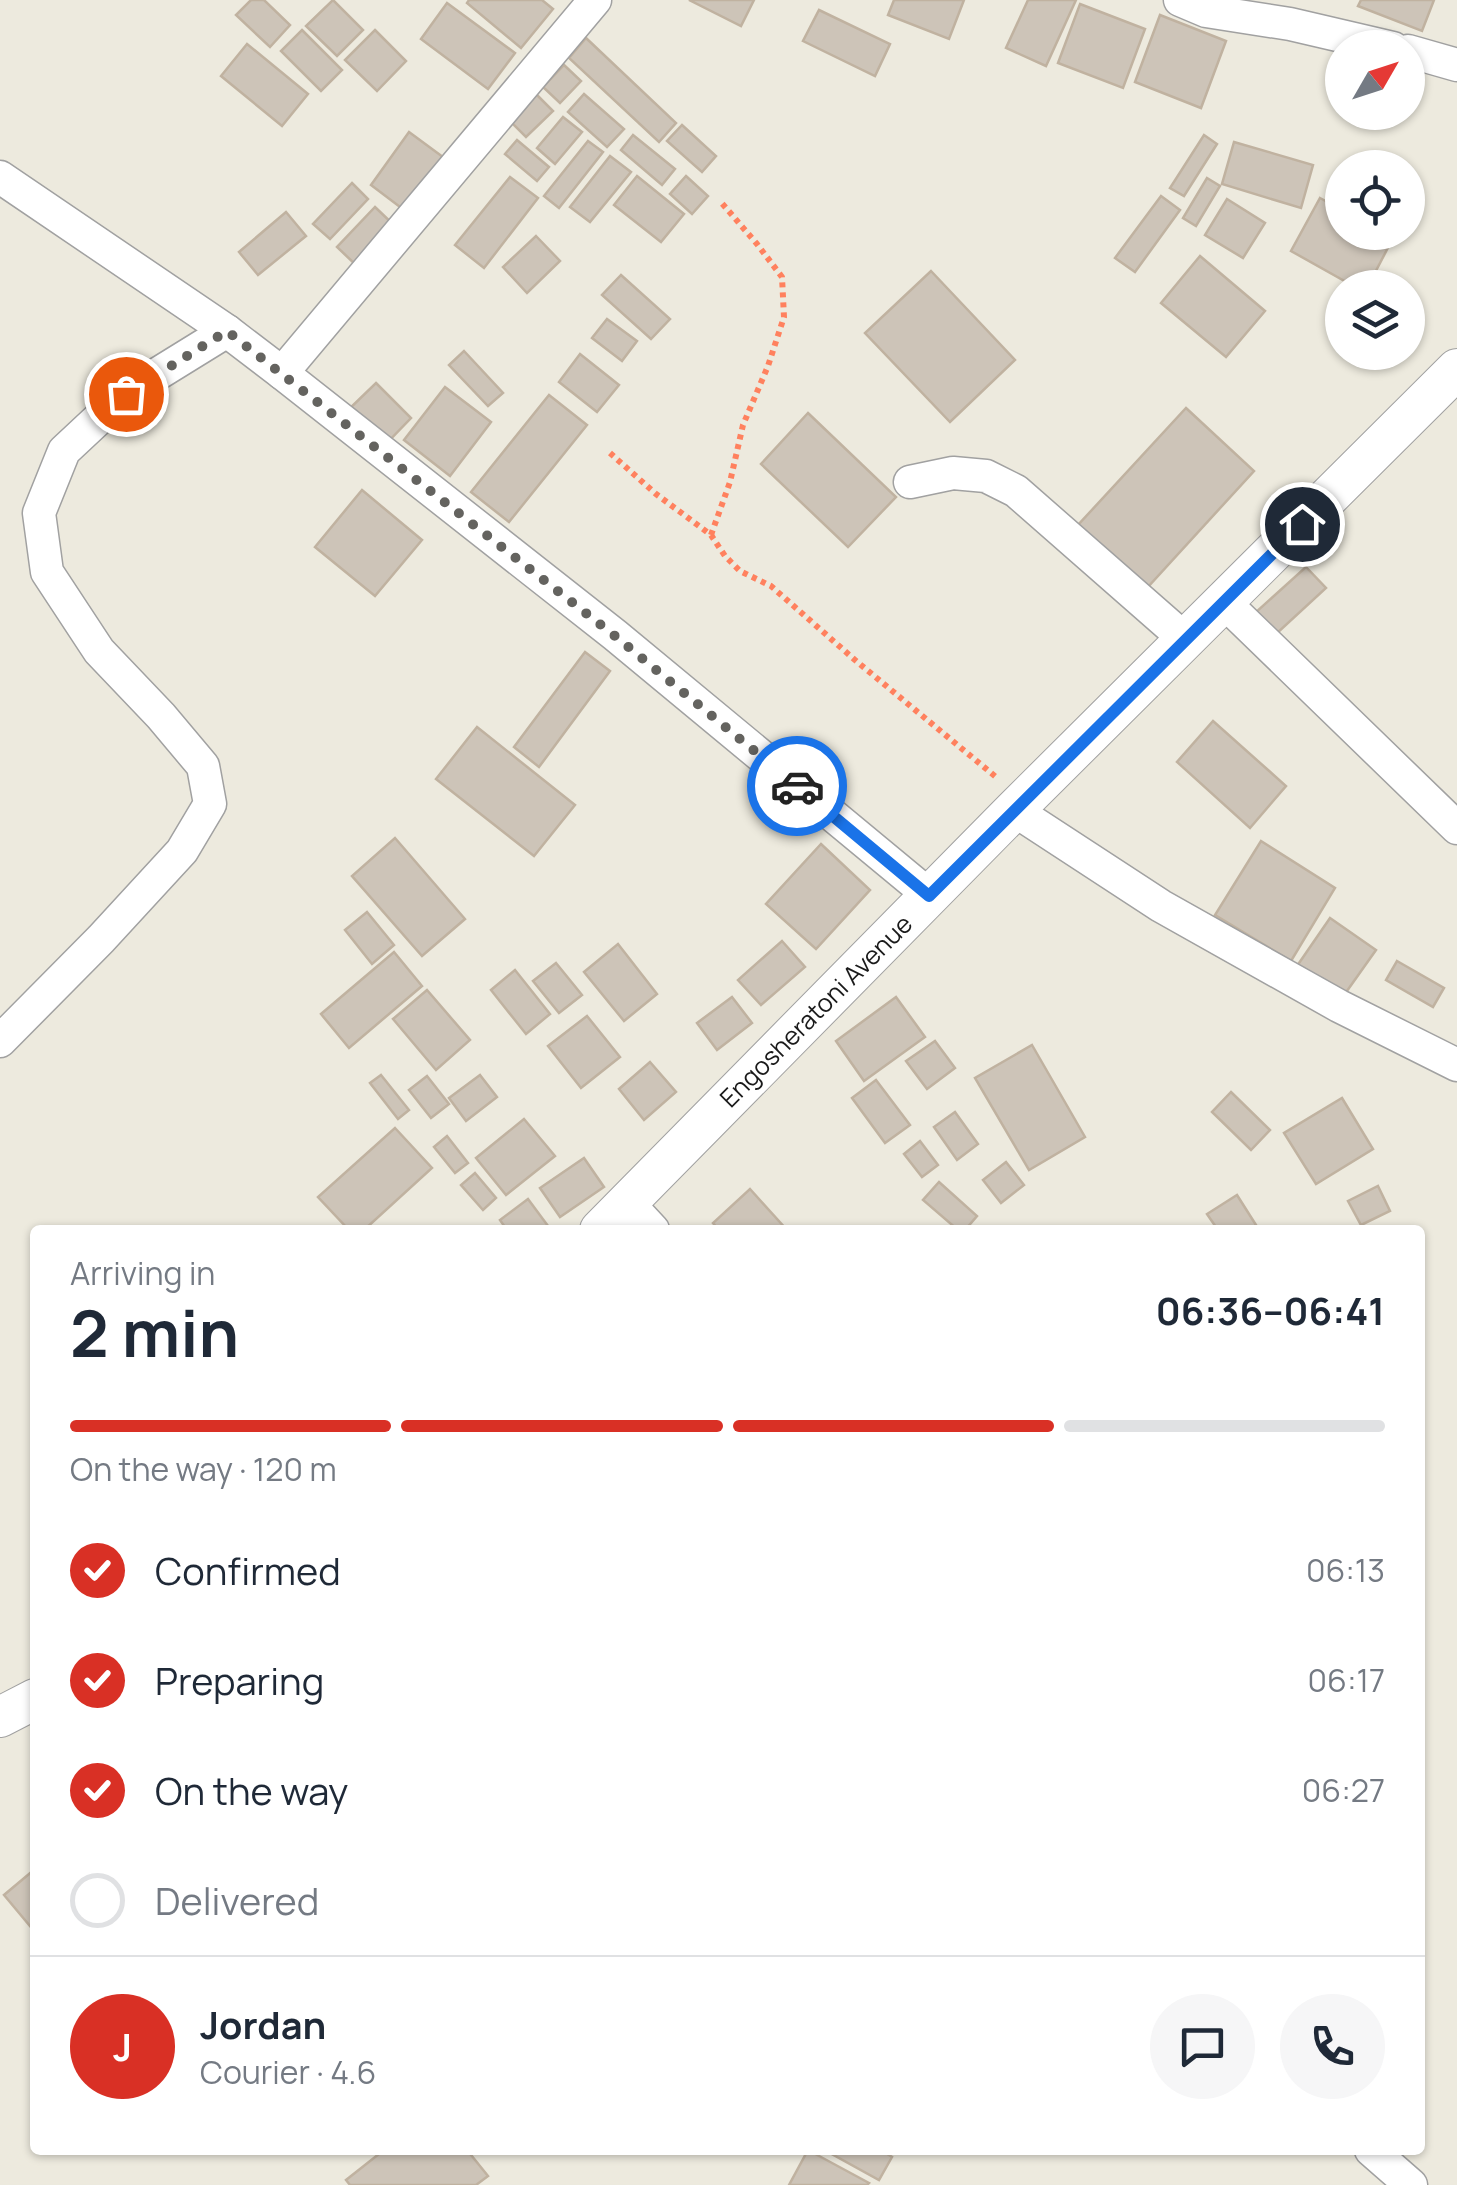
<!DOCTYPE html>
<html lang="en">
<head>
<meta charset="utf-8">
<style>
  :root { --surface:#fff; --page:#f6f6f7; --text:#1f2937; --muted:#747a83; --line:#e0e1e3; --accent:#d93025 }
  body { margin:0; font-family:Manrope,sans-serif; background:var(--page); color:var(--text); height:100vh; display:flex; flex-direction:column; font-size:38px; white-space:nowrap }
  * { box-sizing:border-box; margin:0 }
  p { font-size:32px; color:var(--muted) }
  .icon { flex:none; width:55px; height:55px; fill:none; stroke:currentColor; stroke-width:2; stroke-linecap:round; stroke-linejoin:round }
  .map { position:relative; flex:1; overflow:hidden }
  .sheet { position:absolute; left:30px; top:1225px; width:1395px; height:930px; display:flex; flex-direction:column; background:var(--surface); border-radius:10px; box-shadow:0 2px 8px #0004 }
  .sheet>* { flex:none }
  .needle { width:65px; rotate:51deg }
  .buttons { position:absolute; left:1325px; top:30px; display:grid; gap:20px }
  .buttons a { display:grid; place-items:center; width:100px; height:100px; border-radius:50%; background:var(--surface); box-shadow:0 2px 8px #0004; font-size:50px }
  .pin { position:absolute; display:grid; place-items:center; width:85px; height:85px; color:#fff; margin:-42px; border:5px solid #fff; border-radius:50%; box-shadow:0 2px 10px #0007 }
  .courier { position:absolute; display:grid; place-items:center; width:100px; height:100px; margin:-50px; border:8px solid #1a73e8; border-radius:50%; background:#fff; color:#222; box-shadow:0 2px 12px #0007 }
  .headline em { font-style:normal; font-weight:700 }
  .headline div { display:flex; flex-direction:column-reverse }
  .headline { display:flex; align-items:center; justify-content:space-between; height:170px; padding:0 40px }
  h1 { font-size:65px; font-weight:700; line-height:75px }
  .bar { display:grid; grid-template-columns:repeat(4,1fr); gap:15px 10px; align-content:center; height:120px; padding:0 40px }
  .bar i { height:12px; border-radius:8px; background:var(--line) }
  .bar .on { background:var(--accent) }
  .bar p { grid-column:span 4 }
  .line { display:flex; align-items:center; gap:25px; padding:0 40px; border-top:2px solid var(--line) }
  .line div { flex:1 }
  .round { display:grid; place-items:center; flex:none; width:105px; height:105px; border-radius:52px; background:var(--page) }
  ol { padding:0 40px; list-style:none }
  li { display:flex; align-items:center; gap:30px; height:110px }
  li p { margin-inline-start:auto }
  li .icon { padding:10px; border-radius:50%; background:var(--accent); color:#fff; stroke-width:4 }
  li:last-child { color:var(--muted) }
  li i { width:55px; height:55px; border:5px solid var(--line); border-radius:50% }
  .map>svg:first-child { display:block }
  .building { fill:#cdc4b8; stroke:#c0b2a0; stroke-width:2.5 }
  .lines { fill:none; stroke-linecap:round; stroke-linejoin:round }
  .minor-casing { stroke:#a1a1a1; stroke-width:35 }
  .tertiary-casing { stroke:#a1a1a1; stroke-width:42 }
  .path { stroke:#ff815e; stroke-width:6; stroke-dasharray:5 5; stroke-linecap:butt }
  .minor { stroke:#fff; stroke-width:32 }
  .tertiary { stroke:#fff; stroke-width:40 }
  .done { stroke:#64635f; stroke-width:10; stroke-dasharray:0 18 }
  .route { stroke:#1a73e8; stroke-width:12 }
  .labels { text-anchor:middle; stroke-width:8; stroke-linejoin:round; paint-order:stroke }
  .street-label { font-size:25px; fill:#1a1a1a; stroke:#fff }
</style>
</head>
<body>
<div class="map">
<svg width="1457" height="2185" viewBox="0 0 1457 2185">
  <rect width="100%" height="100%" fill="#edeade"/>
  <g class="building">
    <path d="M 251,0 L 264,0 L 290,25 L 270,47 L 236,15 Z"/>
    <path d="M 333,0 L 363,30 L 337,56 L 306,26 Z"/>
    <path d="M 469,0 L 542,0 L 553,9 L 521,48 L 467,3 Z"/>
    <path d="M 689,0 L 754,0 L 741,26 Z"/>
    <path d="M 894,0 L 964,0 L 949,39 L 888,15 Z"/>
    <path d="M 1028,0 L 1076,0 L 1046,66 L 1006,48 Z"/>
    <path d="M 1361,0 L 1434,0 L 1422,31 L 1358,6 Z"/>
    <path d="M 447,3 L 515,53 L 488,89 L 421,39 Z"/>
    <path d="M 1080,4 L 1145,29 L 1123,88 L 1058,63 Z"/>
    <path d="M 819,10 L 890,44 L 875,76 L 803,41 Z"/>
    <path d="M 1160,15 L 1226,41 L 1201,108 L 1135,82 Z"/>
    <path d="M 302,30 L 342,70 L 321,91 L 281,51 Z"/>
    <path d="M 375,30 L 406,61 L 377,91 L 345,60 Z"/>
    <path d="M 586,38 L 676,123 L 659,142 L 569,58 Z"/>
    <path d="M 247,44 L 308,94 L 282,126 L 221,76 Z"/>
    <path d="M 564,65 L 581,81 L 560,103 L 543,87 Z"/>
    <path d="M 534,92 L 553,111 L 526,137 L 507,118 Z"/>
    <path d="M 584,94 L 624,129 L 607,147 L 568,112 Z"/>
    <path d="M 563,117 L 582,132 L 555,164 L 537,148 Z"/>
    <path d="M 682,125 L 716,156 L 702,172 L 667,141 Z"/>
    <path d="M 409,132 L 447,160 L 408,213 L 371,185 Z"/>
    <path d="M 633,135 L 675,169 L 662,185 L 621,150 Z"/>
    <path d="M 1204,135 L 1217,144 L 1184,196 L 1170,188 Z"/>
    <path d="M 517,140 L 549,167 L 537,181 L 505,154 Z"/>
    <path d="M 588,141 L 603,152 L 559,208 L 544,196 Z"/>
    <path d="M 1234,142 L 1313,165 L 1301,208 L 1222,184 Z"/>
    <path d="M 610,156 L 631,172 L 590,222 L 570,207 Z"/>
    <path d="M 637,176 L 684,214 L 661,242 L 614,205 Z"/>
    <path d="M 686,176 L 708,196 L 692,214 L 670,194 Z"/>
    <path d="M 510,177 L 538,198 L 484,268 L 455,245 Z"/>
    <path d="M 1207,178 L 1220,186 L 1196,226 L 1183,218 Z"/>
    <path d="M 352,183 L 368,199 L 330,239 L 313,224 Z"/>
    <path d="M 1161,196 L 1180,210 L 1135,272 L 1115,258 Z"/>
    <path d="M 1320,198 L 1342,210 L 1342,232 L 1383,232 L 1393,238 L 1367,288 L 1357,288 L 1291,251 Z"/>
    <path d="M 1227,199 L 1265,223 L 1243,258 L 1205,235 Z"/>
    <path d="M 375,207 L 396,227 L 358,267 L 337,247 Z"/>
    <path d="M 286,212 L 306,236 L 258,275 L 239,252 Z"/>
    <path d="M 536,236 L 560,261 L 527,293 L 503,267 Z"/>
    <path d="M 1200,256 L 1265,311 L 1226,357 L 1161,303 Z"/>
    <path d="M 931,271 L 1015,360 L 950,422 L 865,333 Z"/>
    <path d="M 621,275 L 670,319 L 651,339 L 602,295 Z"/>
    <path d="M 607,319 L 637,341 L 622,361 L 592,338 Z"/>
    <path d="M 464,351 L 503,393 L 488,406 L 449,365 Z"/>
    <path d="M 580,354 L 619,385 L 597,412 L 559,382 Z"/>
    <path d="M 376,383 L 411,418 L 383,447 L 347,411 Z"/>
    <path d="M 445,387 L 491,422 L 450,476 L 404,440 Z"/>
    <path d="M 549,395 L 587,425 L 509,522 L 471,492 Z"/>
    <path d="M 1186,408 L 1254,471 L 1147,588 L 1078,525 Z"/>
    <path d="M 808,413 L 896,497 L 848,547 L 761,464 Z"/>
    <path d="M 362,490 L 422,540 L 375,596 L 315,547 Z"/>
    <path d="M 1306,567 L 1326,588 L 1275,635 L 1255,613 Z"/>
    <path d="M 585,652 L 610,671 L 539,767 L 514,747 Z"/>
    <path d="M 1213,721 L 1286,786 L 1250,828 L 1177,762 Z"/>
    <path d="M 477,727 L 575,805 L 534,856 L 436,779 Z"/>
    <path d="M 395,838 L 465,919 L 422,956 L 352,876 Z"/>
    <path d="M 1261,841 L 1335,888 L 1291,961 L 1215,915 Z"/>
    <path d="M 821,844 L 870,890 L 816,949 L 766,904 Z"/>
    <path d="M 367,912 L 394,945 L 372,964 L 345,930 Z"/>
    <path d="M 1330,918 L 1376,950 L 1342,998 L 1297,966 Z"/>
    <path d="M 782,941 L 805,967 L 761,1005 L 738,980 Z"/>
    <path d="M 618,944 L 657,994 L 624,1021 L 584,972 Z"/>
    <path d="M 394,952 L 422,986 L 349,1048 L 321,1014 Z"/>
    <path d="M 1397,961 L 1444,988 L 1433,1007 L 1386,980 Z"/>
    <path d="M 556,963 L 582,995 L 559,1013 L 533,981 Z"/>
    <path d="M 515,970 L 550,1014 L 526,1034 L 491,990 Z"/>
    <path d="M 427,990 L 470,1040 L 436,1070 L 393,1019 Z"/>
    <path d="M 732,997 L 752,1023 L 717,1050 L 697,1023 Z"/>
    <path d="M 896,997 L 925,1037 L 864,1081 L 836,1041 Z"/>
    <path d="M 587,1016 L 620,1057 L 581,1088 L 548,1046 Z"/>
    <path d="M 935,1041 L 955,1068 L 927,1089 L 906,1061 Z"/>
    <path d="M 1032,1045 L 1085,1137 L 1029,1170 L 975,1078 Z"/>
    <path d="M 650,1062 L 676,1092 L 644,1120 L 619,1089 Z"/>
    <path d="M 381,1075 L 409,1110 L 398,1119 L 370,1083 Z"/>
    <path d="M 480,1075 L 497,1097 L 466,1121 L 449,1098 Z"/>
    <path d="M 427,1076 L 449,1104 L 431,1118 L 409,1090 Z"/>
    <path d="M 876,1080 L 910,1125 L 885,1143 L 852,1098 Z"/>
    <path d="M 1231,1092 L 1270,1130 L 1251,1150 L 1212,1112 Z"/>
    <path d="M 1342,1098 L 1373,1149 L 1316,1184 L 1284,1133 Z"/>
    <path d="M 955,1112 L 978,1144 L 957,1160 L 934,1127 Z"/>
    <path d="M 524,1119 L 555,1156 L 506,1195 L 476,1158 Z"/>
    <path d="M 395,1128 L 432,1168 L 364,1230 L 349,1230 L 318,1197 Z"/>
    <path d="M 447,1136 L 468,1163 L 455,1173 L 434,1147 Z"/>
    <path d="M 920,1141 L 938,1165 L 922,1177 L 904,1154 Z"/>
    <path d="M 584,1158 L 604,1187 L 560,1217 L 540,1188 Z"/>
    <path d="M 1006,1162 L 1024,1185 L 1001,1203 L 983,1180 Z"/>
    <path d="M 475,1173 L 496,1198 L 483,1210 L 461,1185 Z"/>
    <path d="M 939,1182 L 977,1216 L 965,1230 L 958,1230 L 923,1200 Z"/>
    <path d="M 1378,1186 L 1390,1211 L 1361,1225 L 1348,1201 Z"/>
    <path d="M 750,1189 L 787,1230 L 719,1230 L 713,1223 Z"/>
    <path d="M 1237,1195 L 1256,1225 L 1249,1230 L 1218,1230 L 1207,1214 Z"/>
    <path d="M 528,1199 L 551,1230 L 507,1230 L 500,1220 Z"/>
    <path d="M 35,1869 L 35,1932 L 4,1895 Z"/>
    <path d="M 384,2150 L 467,2150 L 488,2176 L 476,2185 L 350,2185 L 346,2180 Z"/>
    <path d="M 808,2150 L 869,2183 L 867,2185 L 789,2185 Z"/>
    <path d="M 832,2150 L 881,2150 L 892,2157 L 879,2180 L 830,2153 Z"/>
  </g>
  <g class="lines">
    <g class="minor-casing">
      <g id="minor">
        <path d="M 1180,0 L 1206,11 L 1290,24 L 1393,48"/>
        <path d="M 1408,51 L 1457,65"/>
        <path d="M 0,177 L 227,331 L 282,373 L 615,635 L 929,895"/>
        <path d="M 282,373 L 595,0"/>
        <path d="M 910,482 L 953,473 L 986,476 L 1016,491 L 1186,640"/>
        <path d="M 1224,602 L 1457,828"/>
        <path d="M 1014,810 L 1161,906 L 1339,1006 L 1457,1065"/>
        <path d="M 0,1041 L 101,939 L 182,851 L 210,804 L 203,766 L 161,716 L 99,651 L 47,572 L 39,513 L 64,451 L 125,394 L 227,331"/>
        <path d="M 627,1202 L 653,1230"/>
        <path d="M 1371,2150 L 1411,2185"/>
      </g>
    </g>
    <g class="tertiary-casing">
      <g id="tertiary">
        <path d="M 600,1230 L 1014,810 L 1457,369"/>
        <path d="M 0,1717 L 35,1699"/>
      </g>
    </g>
    <g class="path">
      <path d="M 610,453 L 656,494 L 711,535 L 725,556 L 740,571 L 771,586 L 855,660 L 996,777"/>
      <path d="M 711,535 L 730,482 L 743,425 L 768,366 L 784,317 L 782,277 L 757,244 L 720,201"/>
    </g>
    <use href="#minor" class="minor"/>
    <use href="#tertiary" class="tertiary"/>
  </g>
  <g class="lines">
    <path class="done" d="M 126,394 L 227,331 L 615,636 L 797,786"/>
    <path class="route" d="M 797,786 L 929,896 L 1302,524"/>
  </g>
  <g class="labels">
    <g class="street-label">
      <text transform="translate(816 1011) rotate(-45)" y="9">Engosheratoni Avenue</text>
    </g>
  </g>
</svg>
<div class="buttons">
<a><svg class="needle" viewBox="-14 -14 28 28"><path d="M0-13l5 13h-10z" fill="#e53935"/><path d="M0 13l5-13h-10z" fill="#747a83"/></svg></a>
<a><svg class="icon" aria-label="locate" viewBox="0 0 24 24"><circle cx="12" cy="12" r="6"/><path d="M12 2v4M12 18v4M2 12h4M18 12h4"/></svg></a>
<a><svg class="icon" aria-label="layers" viewBox="0 0 24 24"><path d="M12 4l9 5-9 5-9-5zM3 14l9 5 9-5"/></svg></a>
</div>
<div class="pin" style="left:126px;top:394px;background:#ea580c"><svg class="icon" aria-label="bag" viewBox="0 0 24 24"><path d="M5 8h14l-1 12H6zM9 8a3 3 0 0 1 6 0"/></svg></div>
<div class="pin" style="left:1302px;top:524px;background:#1f2937"><svg class="icon" aria-label="home" viewBox="0 0 24 24"><path d="M3 11l9-7 9 7M6 9v11h12V9"/></svg></div>
<div class="courier" style="left:797px;top:786px"><svg class="icon" aria-label="car" viewBox="0 0 24 24"><path d="M5 17H2v-5l4-1 3-4h7l3 4 3 1v5h-3M9 17h6M6 11h13"/><circle cx="7" cy="17" r="2"/><circle cx="17" cy="17" r="2"/></svg></div>
<section class="sheet">
<div class="headline"><div><h1>2 min</h1><p>Arriving in</p></div><em>06:36–06:41</em></div>
<div class="bar"><i class="on"></i><i class="on"></i><i class="on"></i><i></i><p>On the way · 120 m</p></div>
<ol>
<li><svg class="icon" aria-label="check" viewBox="0 0 24 24"><path d="M5 12l5 5 9-10"/></svg>Confirmed<p>06:13</p></li>
<li><svg class="icon" aria-label="check" viewBox="0 0 24 24"><path d="M5 12l5 5 9-10"/></svg>Preparing<p>06:17</p></li>
<li><svg class="icon" aria-label="check" viewBox="0 0 24 24"><path d="M5 12l5 5 9-10"/></svg>On the way<p>06:27</p></li>
<li><i></i>Delivered</li>
</ol>
<div class="line" style="height:180px"><b class="round" style="background:var(--accent);color:#fff">J</b><div><b>Jordan</b><p>Courier · 4.6</p></div><a class="round"><svg class="icon" aria-label="chat" viewBox="0 0 24 24"><path d="M4 5h16v11H9l-5 4z"/></svg></a><a class="round"><svg class="icon" aria-label="phone" viewBox="0 0 24 24"><path d="M5 4h4l2 5-3 2q2 4 5 5l2-3 5 2v4C11 20 4 13 5 4z"/></svg></a></div>
</section>
</div>
</body>
</html>
